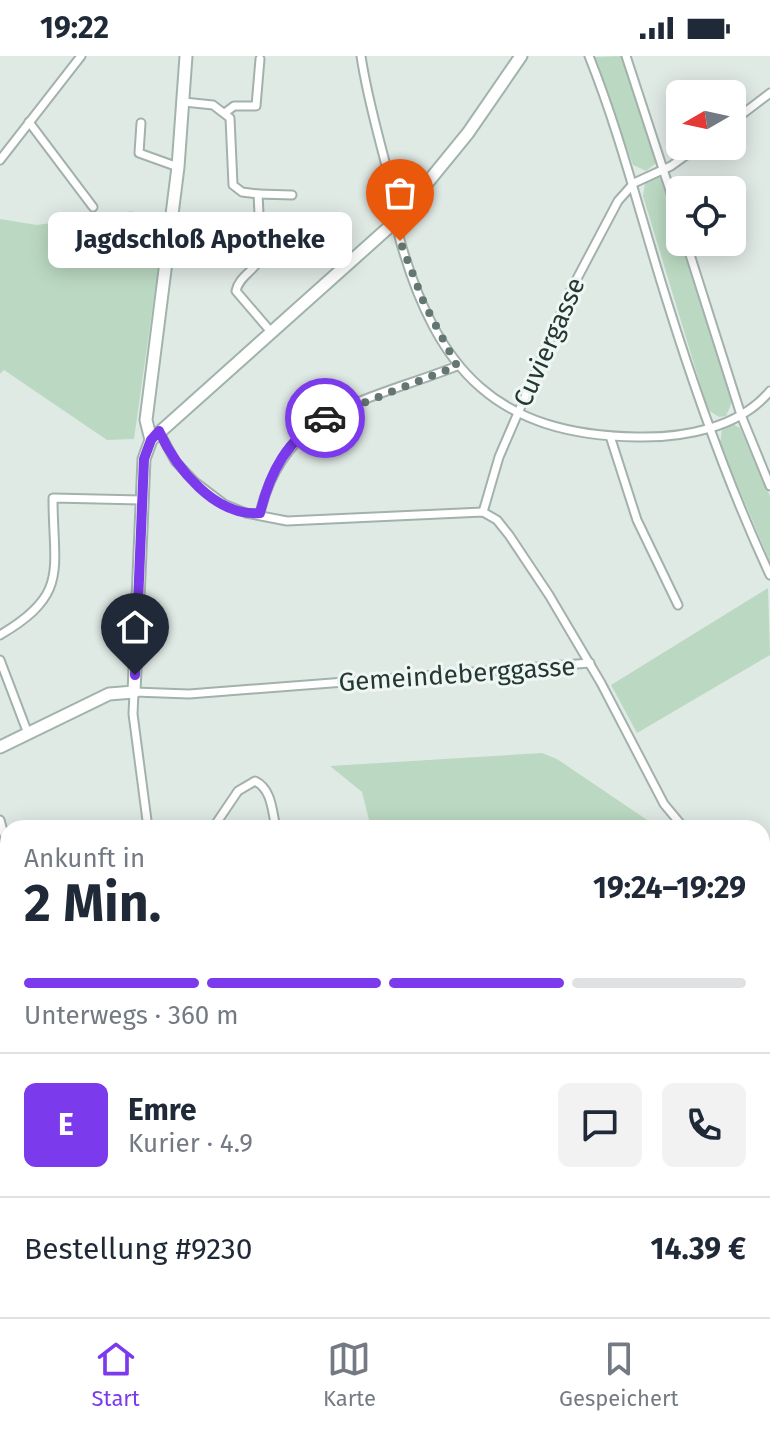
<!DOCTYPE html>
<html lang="de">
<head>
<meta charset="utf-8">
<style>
  :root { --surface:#fff; --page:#f2f2f3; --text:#1f2937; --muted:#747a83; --line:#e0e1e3; --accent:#7c3aed }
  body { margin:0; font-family:"Fira Sans",sans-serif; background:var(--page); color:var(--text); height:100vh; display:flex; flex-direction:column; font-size:30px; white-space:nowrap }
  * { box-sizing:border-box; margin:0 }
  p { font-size:26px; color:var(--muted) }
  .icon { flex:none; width:44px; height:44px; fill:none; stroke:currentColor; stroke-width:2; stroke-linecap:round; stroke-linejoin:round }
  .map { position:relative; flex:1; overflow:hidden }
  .side { position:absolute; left:0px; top:764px; width:770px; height:498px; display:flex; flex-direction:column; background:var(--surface); border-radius:24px 24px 0 0; box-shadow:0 4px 20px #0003 }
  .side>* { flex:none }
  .needle { width:52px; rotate:261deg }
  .fabs { position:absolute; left:666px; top:24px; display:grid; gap:16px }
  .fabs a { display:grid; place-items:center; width:80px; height:80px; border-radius:12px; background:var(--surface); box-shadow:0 4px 20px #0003; font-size:40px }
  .pin { position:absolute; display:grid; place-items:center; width:68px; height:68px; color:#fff; margin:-82px -34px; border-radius:50% 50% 50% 0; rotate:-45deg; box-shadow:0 0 8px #0007 }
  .pin .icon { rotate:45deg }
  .courier { position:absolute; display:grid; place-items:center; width:80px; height:80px; margin:-40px; border:6px solid #7c3aed; border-radius:50%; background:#fff; color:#222; box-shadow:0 2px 10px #0007 }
  .bubble { position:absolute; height:56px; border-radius:12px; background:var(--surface); box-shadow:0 4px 20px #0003; font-size:26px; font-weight:700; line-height:56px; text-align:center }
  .overview em { font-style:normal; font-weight:700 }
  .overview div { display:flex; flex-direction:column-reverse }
  .overview { display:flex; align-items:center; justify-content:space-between; height:136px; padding:0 24px }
  h1 { font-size:52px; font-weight:700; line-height:60px }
  .bar { display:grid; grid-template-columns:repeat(4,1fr); gap:12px 8px; align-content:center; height:96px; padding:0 24px }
  .bar i { height:10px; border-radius:6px; background:var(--line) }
  .bar .selected { background:var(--accent) }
  .bar p { grid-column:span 4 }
  .line { display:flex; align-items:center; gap:20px; padding:0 24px; border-top:2px solid var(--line) }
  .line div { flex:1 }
  .round { display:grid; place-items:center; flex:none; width:84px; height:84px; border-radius:12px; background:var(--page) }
  .status { display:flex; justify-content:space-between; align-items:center; height:56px; padding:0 40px; background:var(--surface); direction:ltr }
  .status svg { height:22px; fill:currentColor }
  .tab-bar { display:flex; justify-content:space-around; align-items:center; height:112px; border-top:2px solid var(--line); background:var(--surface); font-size:22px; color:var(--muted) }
  .tab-bar a { display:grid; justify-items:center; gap:4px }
  .tab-bar .selected { color:var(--accent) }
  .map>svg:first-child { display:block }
  .green { fill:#bbd9c2 }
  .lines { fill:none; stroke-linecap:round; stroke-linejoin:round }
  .stream { stroke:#8cc3ca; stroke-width:3 }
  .street-casing { stroke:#a3b1ac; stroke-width:11 }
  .secondary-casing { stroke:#a0b4ac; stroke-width:15 }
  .street { stroke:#fff; stroke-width:7 }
  .secondary { stroke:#fff; stroke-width:11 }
  .done { stroke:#647671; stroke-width:8; stroke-dasharray:0 14.4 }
  .route { stroke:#7c3aed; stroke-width:10 }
  .labels { text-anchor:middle; stroke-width:6; stroke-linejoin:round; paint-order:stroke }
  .street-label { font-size:26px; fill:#223832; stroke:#f0f6f3 }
</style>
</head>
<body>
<div class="status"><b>19:22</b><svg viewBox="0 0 49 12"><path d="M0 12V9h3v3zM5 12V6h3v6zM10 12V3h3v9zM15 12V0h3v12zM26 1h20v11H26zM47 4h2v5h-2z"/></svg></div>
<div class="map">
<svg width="770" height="1261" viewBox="0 0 770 1261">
  <rect width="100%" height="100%" fill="#e0eae5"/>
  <g class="green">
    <path d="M 621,0 L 656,101 L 655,108 L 646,115 L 633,109 L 594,1 Z"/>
    <path d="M 660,120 L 732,346 L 726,360 L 719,361 L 708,354 L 643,140 L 645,127 Z"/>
    <path d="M 133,155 L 136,182 L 162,185 L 134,383 L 107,384 L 4,314 L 0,318 L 0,163 L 37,169 Z"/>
    <path d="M 733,368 L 740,372 L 770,440 L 770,506 L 720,388 L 722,373 Z"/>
    <path d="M 768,532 L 770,599 L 637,677 L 611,629 Z"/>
    <path d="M 542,697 L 557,703 L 659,772 L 390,772 L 388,769 L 371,772 L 362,736 L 330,710 Z"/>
    <path d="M 0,1040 L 8,1047 L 8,1131 L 0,1130 L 0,1099 L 5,1094 L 0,1080 Z"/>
    <path d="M 766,1118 L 770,1122 L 770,1231 L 762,1170 Z"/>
    <path d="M 561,1254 L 683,1254 L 687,1261 L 567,1261 Z"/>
  </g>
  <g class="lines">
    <path class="stream" d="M 556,1254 L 562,1261"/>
    <g class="street-casing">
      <g id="street">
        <path d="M 361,0 C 368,48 383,94 394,142 C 396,156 396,170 400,184 C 437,315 497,379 637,381 C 684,382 739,372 770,335"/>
        <path d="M 589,0 C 621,80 641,163 667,245 C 696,338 729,431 770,519"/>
        <path d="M 626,0 L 680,165"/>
        <path d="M 184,46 L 213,49 L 230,62 L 233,129 L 242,136 L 258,138 L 261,198 C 258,214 239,219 236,235 L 272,277"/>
        <path d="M 226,56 L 234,50 L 256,50 L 260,3"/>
        <path d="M 29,66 L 93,151"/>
        <path d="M 732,66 L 770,37"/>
        <path d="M 141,67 L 139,97 L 178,111"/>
        <path d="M 0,104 L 81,0"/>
        <path d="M 258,138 L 292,139"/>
        <path d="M 686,186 L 741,359 L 770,430"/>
        <path d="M 159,375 L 175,405 L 195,426 L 224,448 L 246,457 L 287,465 L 483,456 L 497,464 L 509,479 L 549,539 L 601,627 L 664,748 L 684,772"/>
        <path d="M 610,380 L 637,464 L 678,549"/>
        <path d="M 483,456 L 499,401 L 571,234 L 618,145 L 634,127 L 671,110 L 699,90"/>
        <path d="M 260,457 C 285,352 369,345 457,310"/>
        <path d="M 0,579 C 70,538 53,514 53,442 L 141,444"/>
        <path d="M 0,604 L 27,675"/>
        <path d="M 0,764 L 8,793"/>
        <path d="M 148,772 L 133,658 L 134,636 L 189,638 L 590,607"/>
        <path d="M 213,772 L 238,735 L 255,725 C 272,733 272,755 276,772"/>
        <path d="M 361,772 L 367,770"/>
        <path d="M 762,846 L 770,858"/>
        <path d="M 0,874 L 8,873"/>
        <path d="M 762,895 L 770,921"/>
        <path d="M 0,1029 L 8,1036"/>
        <path d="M 762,1091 L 770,1047"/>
        <path d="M 762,1110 L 770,1115"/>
        <path d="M 0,1142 L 8,1139"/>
        <path d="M 0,1166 L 5,1261"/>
        <path d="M 762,1224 L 768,1261"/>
        <path d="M 540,1254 L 548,1261"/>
        <path d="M 595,1254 L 603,1261"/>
        <path d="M 178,1261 L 186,1259"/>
      </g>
    </g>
    <g class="secondary-casing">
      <g id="secondary">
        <path d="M 151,384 L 146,364 L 178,111 L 186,0"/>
        <path d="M 0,691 L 109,638 L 134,636 L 144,403 L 151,384 L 397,164 L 468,77 L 521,0"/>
      </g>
    </g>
    <use href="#street" class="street"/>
    <use href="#secondary" class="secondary"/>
  </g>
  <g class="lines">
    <path class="done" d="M 325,362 L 457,310 L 424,247 L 400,185"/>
    <path class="route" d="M 135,619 L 144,403 L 151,384 L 159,375 C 176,412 215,461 260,457 C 270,416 287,383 325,362"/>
  </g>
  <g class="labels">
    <g class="street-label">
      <text transform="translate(549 286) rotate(-66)" y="9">Cuviergasse</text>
      <text transform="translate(457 618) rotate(-4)" y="9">Gemeindeberggasse</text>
    </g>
  </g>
</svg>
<div class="fabs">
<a><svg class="needle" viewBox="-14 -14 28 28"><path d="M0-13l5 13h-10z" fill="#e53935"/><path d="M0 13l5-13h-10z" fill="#747a83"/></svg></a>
<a><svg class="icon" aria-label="locate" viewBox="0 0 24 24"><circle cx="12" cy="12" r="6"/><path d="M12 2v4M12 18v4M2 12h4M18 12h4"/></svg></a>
</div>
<div class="pin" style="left:400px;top:185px;background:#ea580c"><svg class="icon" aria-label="bag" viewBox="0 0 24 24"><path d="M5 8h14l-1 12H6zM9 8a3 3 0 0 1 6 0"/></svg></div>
<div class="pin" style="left:135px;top:619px;background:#1f2937"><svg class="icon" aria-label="home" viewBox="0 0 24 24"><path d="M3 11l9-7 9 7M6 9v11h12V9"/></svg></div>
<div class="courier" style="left:325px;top:362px"><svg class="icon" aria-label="car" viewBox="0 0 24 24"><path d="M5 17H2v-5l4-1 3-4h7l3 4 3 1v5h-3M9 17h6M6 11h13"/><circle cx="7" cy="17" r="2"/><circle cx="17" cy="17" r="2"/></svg></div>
<div class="bubble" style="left:48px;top:156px;width:304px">Jagdschloß Apotheke</div>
<section class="side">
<div class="overview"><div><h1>2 Min.</h1><p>Ankunft in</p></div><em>19:24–19:29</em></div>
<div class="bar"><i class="selected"></i><i class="selected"></i><i class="selected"></i><i></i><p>Unterwegs · 360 m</p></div>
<div class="line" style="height:144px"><b class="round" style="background:var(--accent);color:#fff">E</b><div><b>Emre</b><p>Kurier · 4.9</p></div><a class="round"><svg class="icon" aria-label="chat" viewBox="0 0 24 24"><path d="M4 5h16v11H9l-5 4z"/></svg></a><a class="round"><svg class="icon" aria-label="phone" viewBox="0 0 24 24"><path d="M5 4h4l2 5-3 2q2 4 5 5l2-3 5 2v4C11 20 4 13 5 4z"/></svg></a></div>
<div class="line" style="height:104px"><div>Bestellung #9230</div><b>14.39 €</b></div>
</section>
</div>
<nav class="tab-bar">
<a class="selected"><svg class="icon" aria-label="home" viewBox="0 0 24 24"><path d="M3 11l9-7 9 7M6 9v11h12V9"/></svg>Start</a>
<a><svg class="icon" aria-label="map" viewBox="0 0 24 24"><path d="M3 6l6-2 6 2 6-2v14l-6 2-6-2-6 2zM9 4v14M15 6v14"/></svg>Karte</a>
<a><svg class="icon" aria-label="saved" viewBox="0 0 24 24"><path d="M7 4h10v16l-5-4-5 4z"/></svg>Gespeichert</a>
</nav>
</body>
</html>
